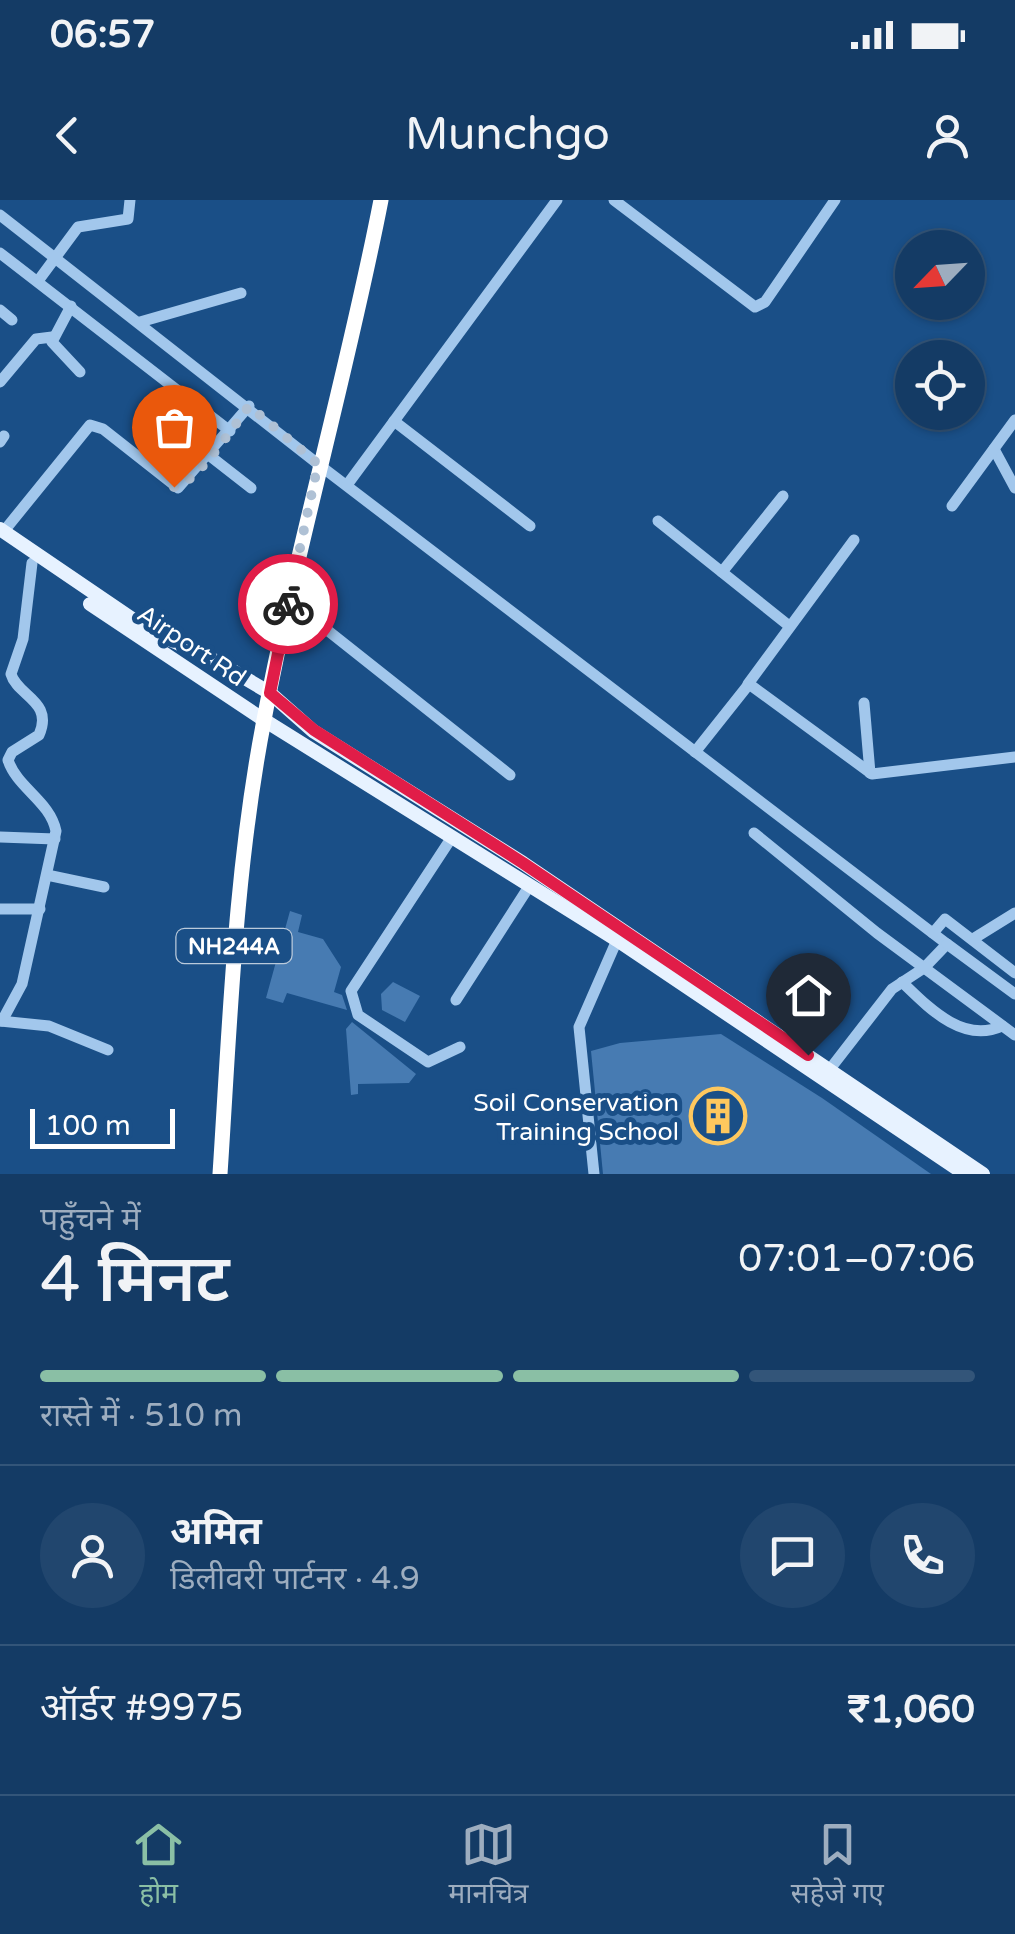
<!DOCTYPE html>
<html lang="hi">
<head>
<meta charset="utf-8">
<style>
  :root { --surface:#143b65; --page:#21466e; --text:#f1f3f6; --muted:#9dadbf; --line:#335579; --accent:#8abfa5 }
  body { margin:0; font-family:"Varela Round","Noto Sans Devanagari",sans-serif; background:var(--page); color:var(--text); height:100vh; display:flex; flex-direction:column; font-size:38px; white-space:nowrap }
  * { box-sizing:border-box; margin:0 }
  p { font-size:32px; color:var(--muted) }
  .icon { flex:none; width:55px; height:55px; fill:none; stroke:currentColor; stroke-width:2; stroke-linecap:round; stroke-linejoin:round }
  .map { position:relative; height:974px; overflow:hidden }
  .side { display:flex; flex-direction:column; background:var(--surface); flex:1 }
  .side>* { flex:none }
  .needle { width:65px; rotate:245deg }
  .tools { position:absolute; left:895px; top:30px; display:grid; gap:20px }
  .tools a { display:grid; place-items:center; width:90px; height:90px; border-radius:50%; background:var(--surface); box-shadow:0 2px 8px #0004,0 0 0 2px var(--line); font-size:50px }
  .scale { position:absolute; left:30px; bottom:25px; width:145px; box-sizing:border-box; padding-left:10px; border:5px solid #fff; border-top:0; font-size:28px; line-height:35px; white-space:nowrap; color:#fff; -webkit-text-stroke:8px #1a4f87; paint-order:stroke }
  .pin { position:absolute; display:grid; place-items:center; width:85px; height:85px; color:#fff; margin:-102px -42px; border-radius:50% 50% 50% 0; rotate:-45deg; box-shadow:0 0 10px #0007 }
  .pin .icon { rotate:45deg }
  .courier { position:absolute; display:grid; place-items:center; width:100px; height:100px; margin:-50px; border:8px solid #e11d48; border-radius:50%; background:#fff; color:#222; box-shadow:0 2px 12px #0007 }
  .overview em { font-style:normal; font-weight:600 }
  .overview div { display:flex; flex-direction:column-reverse }
  .overview { display:flex; align-items:center; justify-content:space-between; height:170px; padding:0 40px }
  h1 { font-size:65px; font-weight:600; line-height:75px }
  .bar { display:grid; grid-template-columns:repeat(4,1fr); gap:15px 10px; align-content:center; height:120px; padding:0 40px }
  .bar i { height:12px; border-radius:8px; background:var(--line) }
  .bar .active { background:var(--accent) }
  .bar p { grid-column:span 4 }
  .line { display:flex; align-items:center; gap:25px; padding:0 40px; border-top:2px solid var(--line) }
  .line div { flex:1 }
  .round { display:grid; place-items:center; flex:none; width:105px; height:105px; border-radius:52px; background:var(--page) }
  .status { display:flex; justify-content:space-between; align-items:center; height:70px; padding:0 50px; background:var(--surface); direction:ltr }
  .status svg { height:28px; fill:currentColor }
  header { display:flex; justify-content:space-between; align-items:center; height:130px; padding:0 40px; background:var(--surface); font-size:45px; font-weight:600 }
  .menu { display:flex; justify-content:space-around; align-items:center; height:140px; border-top:2px solid var(--line); background:var(--surface); font-size:28px; color:var(--muted) }
  .menu a { display:grid; justify-items:center; gap:5px }
  .menu .active { color:var(--accent) }
  .map>svg:first-child { display:block }
  .building { fill:#477bb2 }
  .lines { fill:none; stroke-linecap:round; stroke-linejoin:round }
  .minor { stroke:#a2c7ec; stroke-width:11 }
  .major { stroke:#e7f2ff; stroke-width:14 }
  .highway { stroke:#fff; stroke-width:15 }
  .done { stroke:#afc1d5; stroke-width:10; stroke-dasharray:0 18 }
  .route { stroke:#e11d48; stroke-width:12 }
  .labels { text-anchor:middle; stroke-width:10; stroke-linejoin:round; paint-order:stroke }
  .shield { fill:#1a4f87; stroke:#bacadb; stroke-width:2.5 }
  .shield-label { font-size:22px; font-weight:bold; fill:#fff }
  .street-label { font-size:25px; fill:#fff; stroke:#1a4f87 }
  .poi-label { font-size:25px; fill:#fff; stroke:#1a4f87; text-anchor:end }
</style>
</head>
<body>
<div class="status"><b>06:57</b><svg viewBox="0 0 49 12"><path d="M0 12V9h3v3zM5 12V6h3v6zM10 12V3h3v9zM15 12V0h3v12zM26 1h20v11H26zM47 4h2v5h-2z"/></svg></div>
<header><svg class="icon" aria-label="back" viewBox="0 0 24 24"><path d="M15 5l-7 7 7 7"/></svg>Munchgo<svg class="icon" aria-label="person" viewBox="0 0 24 24"><circle cx="12" cy="8" r="4"/><path d="M4 21q1-7 8-7t8 7"/></svg></header>
<div class="map">
<svg width="1015" height="974" viewBox="0 0 1015 974">
  <rect width="100%" height="100%" fill="#1a4f87"/>
  <g class="building">
    <path d="M 290,711 L 302,715 L 298,732 L 323,739 L 341,767 L 334,792 L 342,795 L 347,810 L 287,793 L 283,803 L 266,798 Z"/>
    <path d="M 393,782 L 420,796 L 405,822 L 382,810 L 381,794 Z"/>
    <path d="M 352,822 L 416,874 L 409,883 L 358,884 L 358,894 L 351,895 L 346,829 Z"/>
    <path d="M 721,834 L 822,898 L 931,974 L 603,974 L 591,851 L 620,843 Z"/>
  </g>
  <g class="lines">
    <g class="minor">
      <path d="M 614,0 L 755,107 L 765,102 L 835,0"/>
      <path d="M 0,15 L 318,264 L 947,744 L 924,768 L 892,789 L 830,869"/>
      <path d="M 0,53 L 230,231"/>
      <path d="M 38,81 L 78,27 L 128,19 L 130,0"/>
      <path d="M 71,106 L 52,142 L 80,172"/>
      <path d="M 0,110 L 12,120"/>
      <path d="M 140,122 L 241,93"/>
      <path d="M 0,182 L 36,139 L 52,137"/>
      <path d="M 394,221 L 530,326"/>
      <path d="M 0,242 L 4,236"/>
      <path d="M 994,249 L 1015,288"/>
      <path d="M 210,256 L 251,288"/>
      <path d="M 347,285 L 557,0"/>
      <path d="M 952,306 L 1015,220"/>
      <path d="M 658,321 L 788,425"/>
      <path d="M 4,331 L 90,225 L 103,229 L 178,288 L 249,206"/>
      <path d="M 722,372 L 783,296"/>
      <path d="M 288,403 L 317,422 L 510,575"/>
      <path d="M 748,484 L 854,340"/>
      <path d="M 864,503 L 870,573"/>
      <path d="M 695,552 L 749,484 L 872,574 L 1015,557"/>
      <path d="M 754,633 L 877,733 L 1015,835"/>
      <path d="M 0,637 L 55,639"/>
      <path d="M 452,637 L 351,791 L 358,815 L 428,862 L 460,847"/>
      <path d="M 47,675 L 104,687"/>
      <path d="M 0,709 L 40,709"/>
      <path d="M 933,733 L 945,719 L 1015,773"/>
      <path d="M 973,739 L 1015,713"/>
      <path d="M 947,744 L 1015,794"/>
      <path d="M 902,782 C 929,808 963,844 1002,826"/>
      <path d="M 456,800 L 530,685"/>
      <path d="M 0,821 L 49,826 L 108,850"/>
      <path d="M 2,821 L 22,784 L 56,631 C 50,601 17,588 8,560 L 12,552 L 39,535 C 54,501 17,496 11,474 L 23,439 L 32,363"/>
      <path d="M 594,974 L 579,827 L 617,740"/>
    </g>
    <g class="major">
      <path d="M 0,329 L 147,429 L 216,461 L 270,493 L 313,531 L 523,663 L 983,974"/>
      <path d="M 90,404 L 264,520 L 617,740 L 965,974"/>
    </g>
    <path class="highway" d="M 220,974 C 230,822 235,670 264,520 C 297,345 347,175 381,0"/>
  </g>
  <g class="lines">
    <path class="done" d="M 174,287 C 196,284 234,226 249,206 L 318,264 L 288,404"/>
    <path class="route" d="M 288,404 L 270,493 L 314,530 L 523,663 L 808,855"/>
  </g>
  <defs>
    <g id="building-ring" transform="scale(2.875)"><circle r="9.5" fill="#1a4f87" stroke="#fec85e" stroke-width="1.5"/><path d="M-4-6H4V6H1V3H-1V6H-4ZM-2.5-4.3h1.7v1.8h-1.7ZM.8-4.3h1.7v1.8H.8ZM-2.5-1h1.7V.8h-1.7ZM.8-1h1.7V.8H.8Z" fill="#fec85e"/></g>
  </defs>
  <g fill-rule="evenodd">
    <use href="#building-ring" x="718" y="916"/>
  </g>
  <g class="labels">
    <rect class="shield" x="176.5" y="729" width="115" height="34" rx="8"/>
    <g class="shield-label">
      <text x="234" y="754">NH244A</text>
    </g>
    <g class="street-label">
      <text transform="translate(192 445) rotate(34)" y="9">Airport Rd</text>
    </g>
    <g class="poi-label">
      <text x="679" y="911">Soil Conservation<tspan x="679" dy="29">Training School</tspan></text>
    </g>
  </g>
</svg>
<div class="tools">
<a><svg class="needle" viewBox="-14 -14 28 28"><path d="M0-13l5 13h-10z" fill="#e53935"/><path d="M0 13l5-13h-10z" fill="#9dadbf"/></svg></a>
<a><svg class="icon" aria-label="locate" viewBox="0 0 24 24"><circle cx="12" cy="12" r="6"/><path d="M12 2v4M12 18v4M2 12h4M18 12h4"/></svg></a>
</div>
<div class="scale">100 m</div>
<div class="pin" style="left:174px;top:287px;background:#ea580c"><svg class="icon" aria-label="bag" viewBox="0 0 24 24"><path d="M5 8h14l-1 12H6zM9 8a3 3 0 0 1 6 0"/></svg></div>
<div class="pin" style="left:808px;top:855px;background:#1f2937"><svg class="icon" aria-label="home" viewBox="0 0 24 24"><path d="M3 11l9-7 9 7M6 9v11h12V9"/></svg></div>
<div class="courier" style="left:288px;top:404px"><svg class="icon" aria-label="bike" viewBox="0 0 24 24"><circle cx="6" cy="16" r="4"/><circle cx="18" cy="16" r="4"/><path d="M6 16l4-8h5l3 8M10 8l3 8H6M13 5h3"/></svg></div>
</div>
<section class="side">
<div class="overview"><div><h1>4 मिनट</h1><p>पहुँचने में</p></div><em>07:01–07:06</em></div>
<div class="bar"><i class="active"></i><i class="active"></i><i class="active"></i><i></i><p>रास्ते में · 510 m</p></div>
<div class="line" style="height:180px"><a class="round"><svg class="icon" aria-label="person" viewBox="0 0 24 24"><circle cx="12" cy="8" r="4"/><path d="M4 21q1-7 8-7t8 7"/></svg></a><div><b>अमित</b><p>डिलीवरी पार्टनर · 4.9</p></div><a class="round"><svg class="icon" aria-label="chat" viewBox="0 0 24 24"><path d="M4 5h16v11H9l-5 4z"/></svg></a><a class="round"><svg class="icon" aria-label="phone" viewBox="0 0 24 24"><path d="M5 4h4l2 5-3 2q2 4 5 5l2-3 5 2v4C11 20 4 13 5 4z"/></svg></a></div>
<div class="line" style="height:130px"><div>ऑर्डर #9975</div><b>₹1,060</b></div>
</section>
<nav class="menu">
<a class="active"><svg class="icon" aria-label="home" viewBox="0 0 24 24"><path d="M3 11l9-7 9 7M6 9v11h12V9"/></svg>होम</a>
<a><svg class="icon" aria-label="map" viewBox="0 0 24 24"><path d="M3 6l6-2 6 2 6-2v14l-6 2-6-2-6 2zM9 4v14M15 6v14"/></svg>मानचित्र</a>
<a><svg class="icon" aria-label="saved" viewBox="0 0 24 24"><path d="M7 4h10v16l-5-4-5 4z"/></svg>सहेजे गए</a>
</nav>
</body>
</html>
